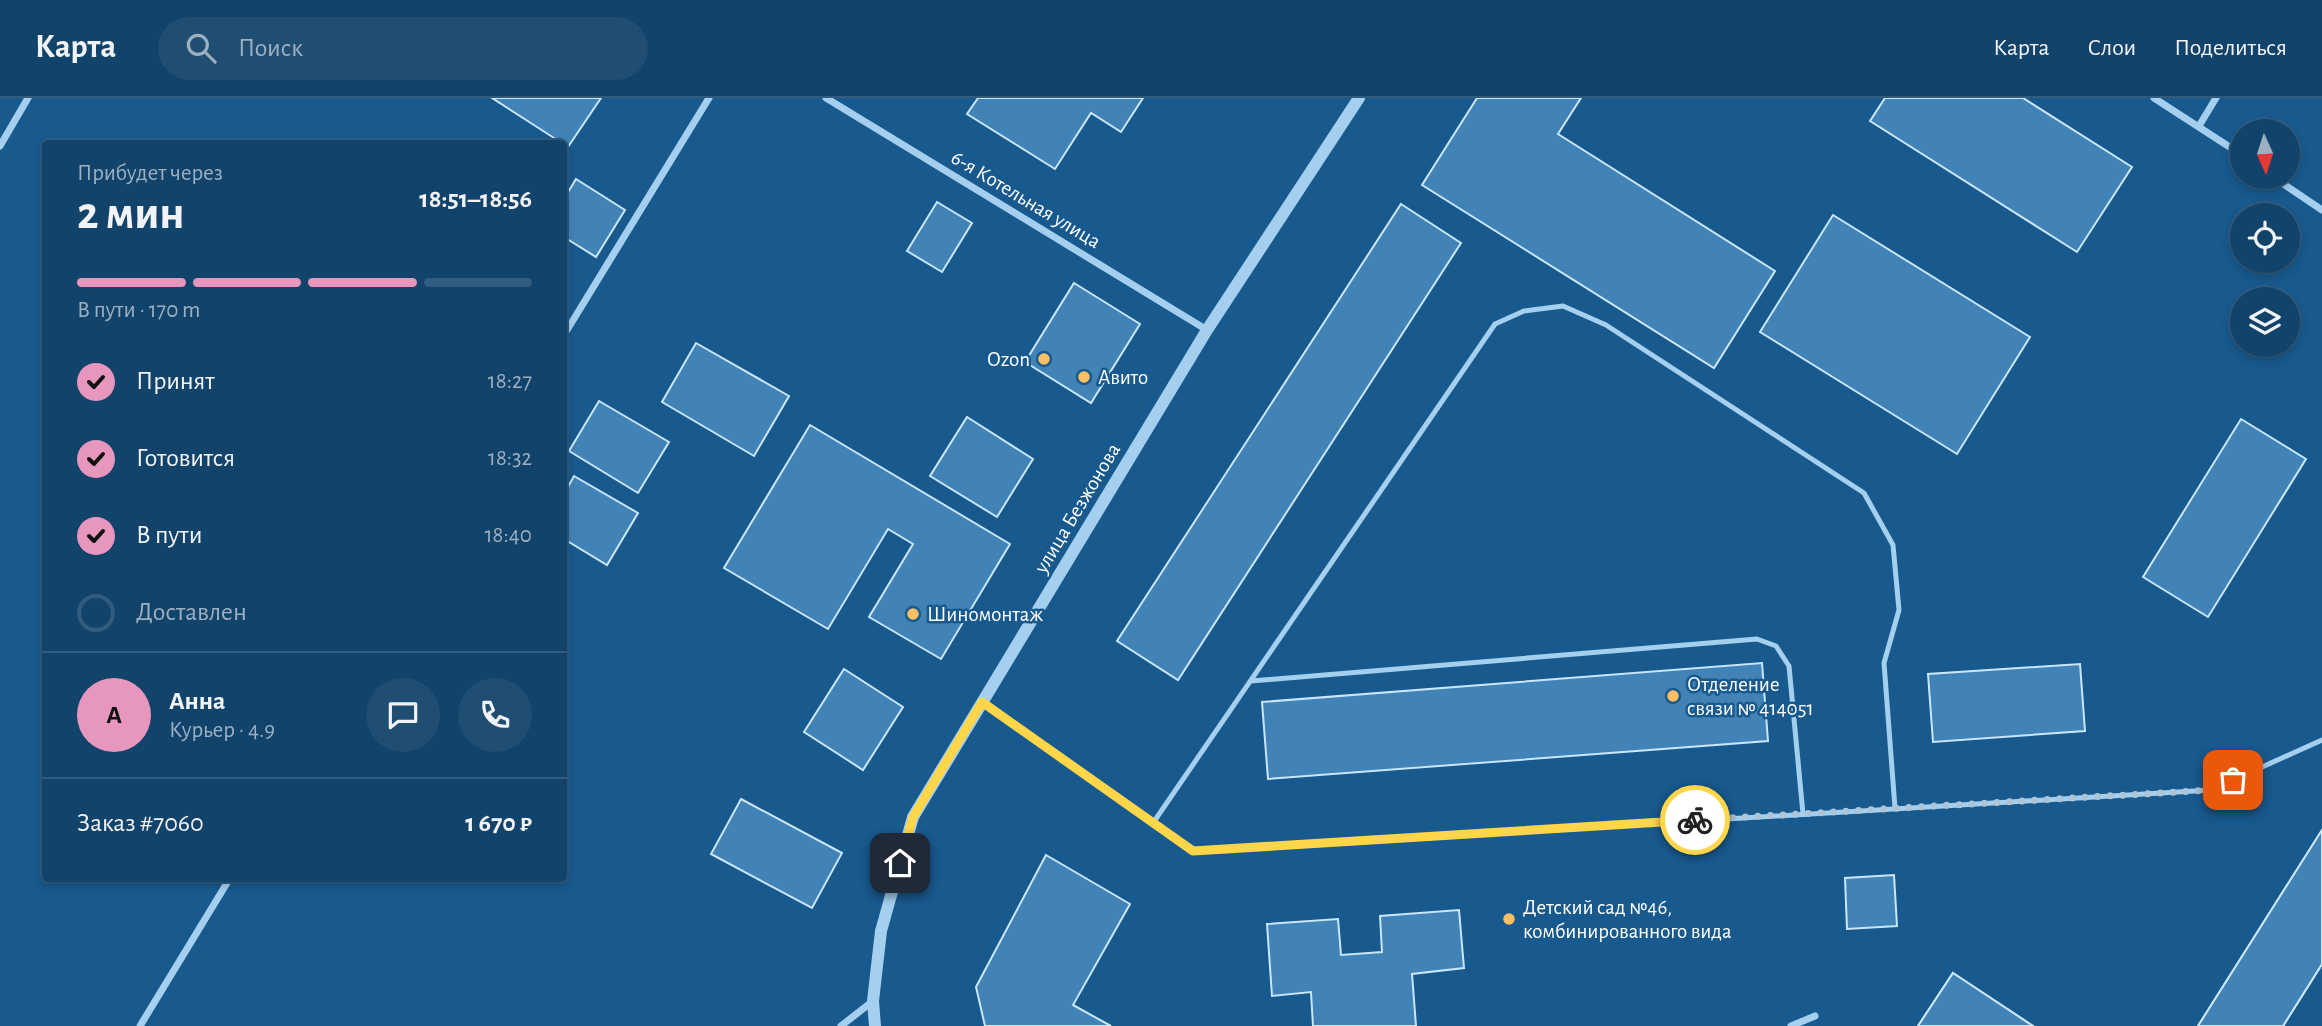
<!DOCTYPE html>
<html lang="ru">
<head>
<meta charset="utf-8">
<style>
  :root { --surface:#12436a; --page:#1f4e72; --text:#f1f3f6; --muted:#9cb0c1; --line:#315c7e; --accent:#e797bd }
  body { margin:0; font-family:"Alegreya Sans",sans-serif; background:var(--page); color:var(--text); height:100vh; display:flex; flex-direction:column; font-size:26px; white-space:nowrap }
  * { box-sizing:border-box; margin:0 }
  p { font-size:23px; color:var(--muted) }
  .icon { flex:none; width:38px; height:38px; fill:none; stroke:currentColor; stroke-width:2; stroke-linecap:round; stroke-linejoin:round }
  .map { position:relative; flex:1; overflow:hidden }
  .side { position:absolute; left:42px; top:42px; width:525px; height:742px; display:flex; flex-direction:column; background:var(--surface); border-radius:7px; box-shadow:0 4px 10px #0003,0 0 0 2px var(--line) }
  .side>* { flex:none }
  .needle { width:46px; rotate:177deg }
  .buttons { position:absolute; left:2230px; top:21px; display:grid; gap:14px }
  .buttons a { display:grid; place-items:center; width:70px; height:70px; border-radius:50%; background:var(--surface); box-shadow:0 4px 10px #0003,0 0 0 2px var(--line); font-size:35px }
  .pin { position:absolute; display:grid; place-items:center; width:60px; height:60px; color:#fff; margin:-30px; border-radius:14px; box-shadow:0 4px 10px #0006 }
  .courier { position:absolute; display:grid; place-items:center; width:70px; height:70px; margin:-35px; border:5px solid #ffd54a; border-radius:50%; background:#fff; color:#222; box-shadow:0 2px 9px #0007 }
  .summary em { font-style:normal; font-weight:600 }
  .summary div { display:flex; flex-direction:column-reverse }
  .summary { display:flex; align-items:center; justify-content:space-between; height:119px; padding:0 35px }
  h1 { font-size:46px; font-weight:600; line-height:52px }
  .bar { display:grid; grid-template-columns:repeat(4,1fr); gap:10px 7px; align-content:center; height:84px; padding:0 35px }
  .bar i { height:9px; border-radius:5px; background:var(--line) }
  .bar .selected { background:var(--accent) }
  .bar p { grid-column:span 4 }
  .line { display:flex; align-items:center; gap:18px; padding:0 35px; border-top:2px solid var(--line) }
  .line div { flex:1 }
  .round { display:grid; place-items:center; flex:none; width:74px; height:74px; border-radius:37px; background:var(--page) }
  ol { padding:0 35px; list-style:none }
  li { display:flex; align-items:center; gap:21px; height:77px }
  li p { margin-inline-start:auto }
  li .icon { padding:7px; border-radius:50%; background:var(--accent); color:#111; stroke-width:4 }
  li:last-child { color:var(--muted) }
  li i { width:38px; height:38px; border:4px solid var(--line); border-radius:50% }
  header { display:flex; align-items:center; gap:42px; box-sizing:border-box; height:98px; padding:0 35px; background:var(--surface); border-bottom:2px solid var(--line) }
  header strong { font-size:33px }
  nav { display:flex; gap:38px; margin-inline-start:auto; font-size:24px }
  .search { width:490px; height:63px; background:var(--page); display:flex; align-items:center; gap:18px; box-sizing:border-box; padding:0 24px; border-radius:38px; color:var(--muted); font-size:26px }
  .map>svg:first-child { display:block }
  .building { fill:#4183b6; stroke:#cae6fb; stroke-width:2 }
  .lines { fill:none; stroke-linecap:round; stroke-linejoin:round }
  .service { stroke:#a4cfef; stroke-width:5 }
  .minor { stroke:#a4cfef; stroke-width:7 }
  .tertiary { stroke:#a4cfef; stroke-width:12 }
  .done { stroke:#aec5d7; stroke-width:7; stroke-dasharray:0 12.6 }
  .route { stroke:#ffd54a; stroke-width:9 }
  .poi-dot { fill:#ffbf62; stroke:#18598e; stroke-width:2.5 }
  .labels { text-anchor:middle; stroke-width:5; stroke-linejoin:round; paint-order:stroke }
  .street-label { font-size:21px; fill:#fff; stroke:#18598e }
  .poi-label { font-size:21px; fill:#fff; stroke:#18598e; text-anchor:start }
</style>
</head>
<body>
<header>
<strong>Карта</strong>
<div class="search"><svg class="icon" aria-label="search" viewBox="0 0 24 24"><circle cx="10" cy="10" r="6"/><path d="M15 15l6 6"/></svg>Поиск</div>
<nav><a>Карта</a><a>Слои</a><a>Поделиться</a></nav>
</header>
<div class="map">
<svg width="2322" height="928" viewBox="0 0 2322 928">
  <rect width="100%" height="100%" fill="#18598e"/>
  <g class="building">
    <path d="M 492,0 L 601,0 L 568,49 Z"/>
    <path d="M 978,0 L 1143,0 L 1121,34 L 1091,15 L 1055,71 L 967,16 Z"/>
    <path d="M 1477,0 L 1581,0 L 1558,36 L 1775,173 L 1714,270 L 1422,87 Z"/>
    <path d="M 1885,0 L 2023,0 L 2132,69 L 2077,154 L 1870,23 Z"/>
    <path d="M 576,81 L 625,112 L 596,159 L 564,139 L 564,101 Z"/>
    <path d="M 937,104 L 972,125 L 942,174 L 907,153 Z"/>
    <path d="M 1401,106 L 1461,145 L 1178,582 L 1117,543 Z"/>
    <path d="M 1833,117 L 2030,239 L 1957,356 L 1760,234 Z"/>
    <path d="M 1074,185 L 1140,226 L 1091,305 L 1025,264 Z"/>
    <path d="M 696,245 L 789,298 L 754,358 L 662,304 Z"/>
    <path d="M 599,303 L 669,344 L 638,395 L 569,353 Z"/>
    <path d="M 967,319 L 1033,361 L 997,419 L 930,378 Z"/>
    <path d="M 2241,321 L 2306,361 L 2208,519 L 2143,479 Z"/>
    <path d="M 810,327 L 1010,446 L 941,561 L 869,519 L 913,446 L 888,431 L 828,531 L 724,470 Z"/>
    <path d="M 574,378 L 638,415 L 607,467 L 564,441 L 564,396 Z"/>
    <path d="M 1762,565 L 1768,643 L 1268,681 L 1262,604 Z"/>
    <path d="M 2080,566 L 2085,633 L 1933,644 L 1928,576 Z"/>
    <path d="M 844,571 L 903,609 L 863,672 L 804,634 Z"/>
    <path d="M 741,701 L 842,755 L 812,810 L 711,756 Z"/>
    <path d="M 2322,732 L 2322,866 L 2283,928 L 2198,928 Z"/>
    <path d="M 2322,732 L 2322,866 L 2283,928 L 2198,928 Z"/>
    <path d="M 1046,757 L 1130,806 L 1073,907 L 1111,928 L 985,928 L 976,889 Z"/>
    <path d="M 1894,777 L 1897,828 L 1847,831 L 1845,780 Z"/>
    <path d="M 1459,812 L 1464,870 L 1412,876 L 1416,928 L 1313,928 L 1311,894 L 1272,898 L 1267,826 L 1338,821 L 1341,857 L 1382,854 L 1380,818 Z"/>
    <path d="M 1953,875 L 2033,928 L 1918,928 Z"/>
    <path d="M 1953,875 L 2033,928 L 1918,928 Z"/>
  </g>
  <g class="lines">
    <g class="service">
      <path d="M 1251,583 L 1757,541 L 1776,548 L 1789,568 L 1803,716"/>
      <path d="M 982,603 L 1193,753 L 2211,692 L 2322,642"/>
      <path d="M 1153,725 L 1495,226 L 1524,213 L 1563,208 L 1606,227 L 1864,395 L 1893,447 L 1899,512 L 1884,565 L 1895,710"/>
    </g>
    <g class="minor">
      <path d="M 826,0 L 1207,232"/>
      <path d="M 2154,0 L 2242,57"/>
      <path d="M 2199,28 L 2216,0"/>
      <path d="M 0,48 L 28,0"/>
      <path d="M 2273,79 L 2322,112"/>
      <path d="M 564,237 L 709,0"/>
      <path d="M 140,928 L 230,780"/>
      <path d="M 841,928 L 873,903"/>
      <path d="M 1791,928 L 1815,918"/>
    </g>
    <path class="tertiary" d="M 875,928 L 873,903 L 881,833 L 913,719 L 1207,232 L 1359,0"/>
  </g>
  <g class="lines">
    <path class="done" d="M 1695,722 L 2211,692 L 2233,682"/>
    <path class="route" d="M 900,765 L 913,719 L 982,604 L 1193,753 L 1695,722"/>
  </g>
  <g class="poi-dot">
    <circle cx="1044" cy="261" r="7"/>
    <circle cx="1084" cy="279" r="7"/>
    <circle cx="913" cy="516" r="7"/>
    <circle cx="1673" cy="598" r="7"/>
    <circle cx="1509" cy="821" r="7"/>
  </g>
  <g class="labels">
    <g class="street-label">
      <text transform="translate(1026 101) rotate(31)" y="7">6-я Котельная улица</text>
      <text transform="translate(1077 410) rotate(-59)" y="7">улица Безжонова</text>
    </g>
    <g class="poi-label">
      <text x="1030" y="268" text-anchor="end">Ozon</text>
      <text x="1098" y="286">Авито</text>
      <text x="927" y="523">Шиномонтаж</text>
      <text x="1687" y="593">Отделение<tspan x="1687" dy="24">связи № 414051</tspan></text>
      <text x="1523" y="816">Детский сад №46,<tspan x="1523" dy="24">комбинированного вида</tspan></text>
    </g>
  </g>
</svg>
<div class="buttons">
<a><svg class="needle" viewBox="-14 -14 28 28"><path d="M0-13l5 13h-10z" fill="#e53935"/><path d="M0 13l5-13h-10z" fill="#9cb0c1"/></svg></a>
<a><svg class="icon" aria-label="locate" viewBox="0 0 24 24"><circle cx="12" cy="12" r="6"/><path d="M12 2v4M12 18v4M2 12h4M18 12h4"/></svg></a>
<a><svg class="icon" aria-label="layers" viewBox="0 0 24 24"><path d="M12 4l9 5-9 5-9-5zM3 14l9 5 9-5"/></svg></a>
</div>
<div class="pin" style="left:2233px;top:682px;background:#ea580c"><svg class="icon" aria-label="bag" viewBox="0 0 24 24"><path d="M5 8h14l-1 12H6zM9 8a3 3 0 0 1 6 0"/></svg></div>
<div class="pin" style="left:900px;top:765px;background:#1f2937"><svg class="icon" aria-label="home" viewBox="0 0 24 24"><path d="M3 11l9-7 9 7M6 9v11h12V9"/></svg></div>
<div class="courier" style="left:1695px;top:722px"><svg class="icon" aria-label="bike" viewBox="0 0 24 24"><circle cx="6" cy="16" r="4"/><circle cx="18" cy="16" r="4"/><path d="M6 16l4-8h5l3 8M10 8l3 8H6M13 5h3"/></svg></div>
<section class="side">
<div class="summary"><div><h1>2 мин</h1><p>Прибудет через</p></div><em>18:51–18:56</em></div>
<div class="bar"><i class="selected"></i><i class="selected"></i><i class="selected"></i><i></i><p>В пути · 170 m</p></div>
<ol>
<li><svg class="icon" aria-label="check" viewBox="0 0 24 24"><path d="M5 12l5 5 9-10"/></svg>Принят<p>18:27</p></li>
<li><svg class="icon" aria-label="check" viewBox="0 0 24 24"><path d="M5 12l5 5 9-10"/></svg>Готовится<p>18:32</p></li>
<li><svg class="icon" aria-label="check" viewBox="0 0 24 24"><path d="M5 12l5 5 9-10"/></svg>В пути<p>18:40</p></li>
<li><i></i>Доставлен</li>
</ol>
<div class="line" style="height:126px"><b class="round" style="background:var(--accent);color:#111">А</b><div><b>Анна</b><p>Курьер · 4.9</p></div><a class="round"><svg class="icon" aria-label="chat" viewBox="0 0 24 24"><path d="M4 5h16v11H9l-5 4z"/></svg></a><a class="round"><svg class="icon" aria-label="phone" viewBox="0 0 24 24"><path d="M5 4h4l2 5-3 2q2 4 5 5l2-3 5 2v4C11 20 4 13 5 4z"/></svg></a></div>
<div class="line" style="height:91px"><div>Заказ #7060</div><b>1 670 ₽</b></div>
</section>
</div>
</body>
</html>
